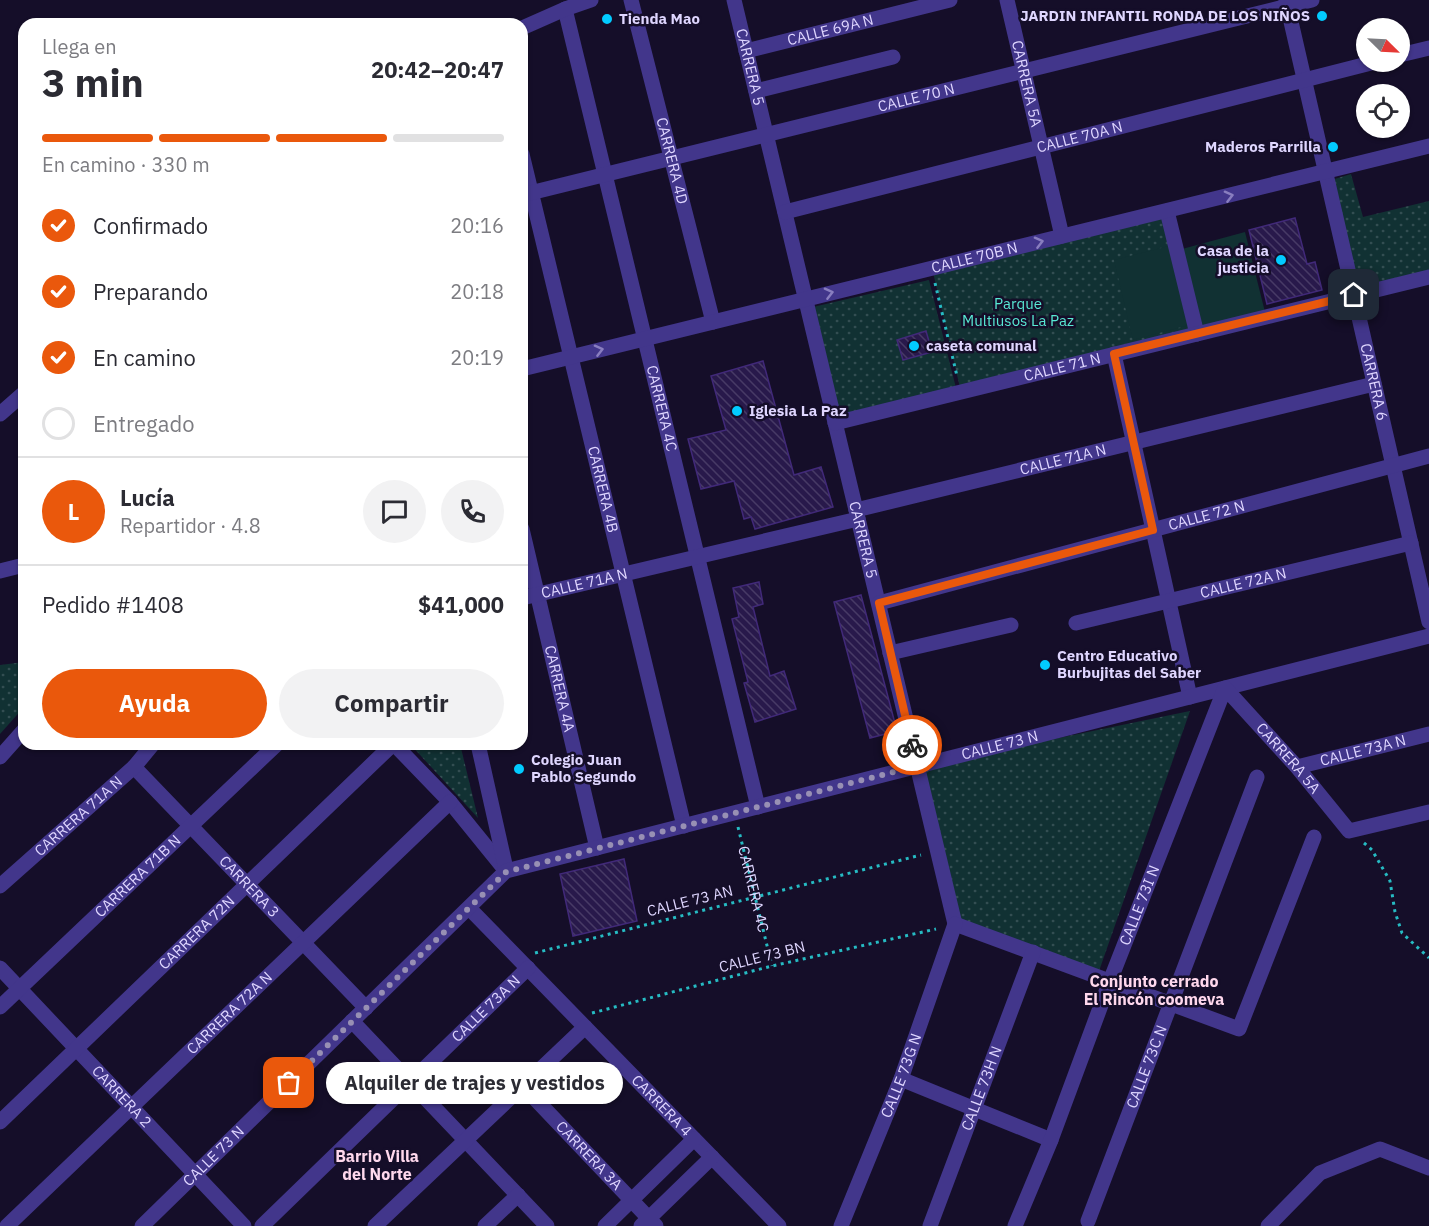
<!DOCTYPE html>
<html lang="es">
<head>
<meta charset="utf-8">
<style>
  :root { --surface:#fff; --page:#f2f2f3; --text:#2b2b33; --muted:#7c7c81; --line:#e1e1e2; --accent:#ea580c }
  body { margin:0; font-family:"IBM Plex Sans",sans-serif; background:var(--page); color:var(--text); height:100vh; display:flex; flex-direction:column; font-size:22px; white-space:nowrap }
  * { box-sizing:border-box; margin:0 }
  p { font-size:20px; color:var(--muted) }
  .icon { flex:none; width:33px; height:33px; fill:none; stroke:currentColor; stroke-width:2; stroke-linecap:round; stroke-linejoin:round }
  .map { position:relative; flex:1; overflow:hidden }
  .sheet { position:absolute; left:18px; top:18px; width:510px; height:732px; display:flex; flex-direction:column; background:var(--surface); border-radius:18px; box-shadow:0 2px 4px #0004 }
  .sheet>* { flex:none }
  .needle { width:39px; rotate:114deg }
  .tools { position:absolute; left:1356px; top:18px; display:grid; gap:12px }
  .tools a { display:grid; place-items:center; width:54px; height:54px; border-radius:50%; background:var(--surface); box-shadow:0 2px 4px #0004; font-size:30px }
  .pin { position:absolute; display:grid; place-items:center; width:51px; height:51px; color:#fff; margin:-26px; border-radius:12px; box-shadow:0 3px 9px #0006 }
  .courier { position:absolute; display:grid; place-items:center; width:60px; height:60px; margin:-30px; border:4px solid #ea580c; border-radius:50%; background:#fff; color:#222; box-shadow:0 2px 8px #0007 }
  .bubble { position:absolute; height:42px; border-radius:21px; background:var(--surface); box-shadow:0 2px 4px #0004; font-size:20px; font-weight:800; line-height:42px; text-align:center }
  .overview em { font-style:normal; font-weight:800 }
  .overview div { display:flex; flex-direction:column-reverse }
  .overview { display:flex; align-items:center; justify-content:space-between; height:102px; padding:0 24px }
  h1 { font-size:39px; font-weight:800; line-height:45px }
  .bar { display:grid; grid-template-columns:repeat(4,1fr); gap:9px 6px; align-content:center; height:72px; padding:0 24px }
  .bar i { height:8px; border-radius:4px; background:var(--line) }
  .bar .on { background:var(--accent) }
  .bar p { grid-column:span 4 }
  .line { display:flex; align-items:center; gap:15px; padding:0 24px; border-top:2px solid var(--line) }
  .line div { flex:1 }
  .round { display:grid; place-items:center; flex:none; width:63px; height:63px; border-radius:32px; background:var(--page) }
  ol { padding:0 24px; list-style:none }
  li { display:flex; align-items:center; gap:18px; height:66px }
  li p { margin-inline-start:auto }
  li .icon { padding:6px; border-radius:50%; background:var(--accent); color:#fff; stroke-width:4 }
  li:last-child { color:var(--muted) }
  li i { width:33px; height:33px; border:3px solid var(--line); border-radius:50% }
  .button { display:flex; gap:12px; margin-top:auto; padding:12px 24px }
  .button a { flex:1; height:69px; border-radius:36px; background:var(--accent); color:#fff; font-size:24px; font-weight:800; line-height:69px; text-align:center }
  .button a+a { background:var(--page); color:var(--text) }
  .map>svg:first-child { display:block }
  .park { fill:url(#park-dots) }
  .pitch { fill:#113133 }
  .building { fill:url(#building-back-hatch); stroke:#412979; stroke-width:1.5 }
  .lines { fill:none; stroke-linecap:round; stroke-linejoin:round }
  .path { stroke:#26bbc3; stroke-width:3; stroke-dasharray:3 4.5; stroke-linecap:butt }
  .minor { stroke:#42368b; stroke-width:15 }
  .oneway { stroke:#897ebf }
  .done { stroke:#9890b4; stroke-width:6; stroke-dasharray:0 10.8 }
  .route { stroke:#ea580c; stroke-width:8 }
  .poi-dot { fill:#02cbff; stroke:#150e29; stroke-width:2 }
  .labels { text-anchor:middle; stroke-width:5; stroke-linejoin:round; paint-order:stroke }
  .poi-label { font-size:15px; font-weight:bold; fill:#dfd6ff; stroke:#150e29; text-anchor:start }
  .street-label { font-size:15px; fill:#dfd6ff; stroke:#150e29 }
  .park-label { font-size:15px; fill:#58e9d4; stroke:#150e29 }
  .neighbourhood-label { font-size:16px; font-weight:bold; fill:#ffd8ed; stroke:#150e29 }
</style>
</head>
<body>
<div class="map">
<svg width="1429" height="1226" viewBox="0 0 1429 1226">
  <defs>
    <pattern id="park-dots" width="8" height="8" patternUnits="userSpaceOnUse" patternTransform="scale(1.5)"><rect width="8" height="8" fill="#113133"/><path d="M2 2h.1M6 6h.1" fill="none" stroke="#334e52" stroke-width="1.8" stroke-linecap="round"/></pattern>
    <pattern id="building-back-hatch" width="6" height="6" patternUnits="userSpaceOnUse" patternTransform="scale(1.5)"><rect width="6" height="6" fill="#28194b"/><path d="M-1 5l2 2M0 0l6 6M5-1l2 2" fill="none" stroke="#473a66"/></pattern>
  </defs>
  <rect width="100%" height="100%" fill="#150e29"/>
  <g class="park">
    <path d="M 1351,174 L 1363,217 L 1429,201 L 1429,274 L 1360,294 L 1328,181 Z"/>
    <path d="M 1167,211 L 1197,334 L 961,392 L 932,268 Z"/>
    <path d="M 929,280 L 956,388 L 838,415 L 813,307 Z"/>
    <path d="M 24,662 L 24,707 L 0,734 L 0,665 Z"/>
    <path d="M 1190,711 L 1099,971 L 954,920 L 917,767 Z"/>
    <path d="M 410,744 L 460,744 L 478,818 Z"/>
  </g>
  <g class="pitch">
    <path d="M 1245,232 L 1265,312 L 1202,328 L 1182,249 Z"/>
    <path d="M 1169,246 L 1189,325 L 1133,340 L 1114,260 Z"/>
  </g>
  <g class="building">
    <path d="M 1295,218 L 1307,264 L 1315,262 L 1322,290 L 1267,304 L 1249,230 Z"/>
    <path d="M 926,331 L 932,352 L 903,360 L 897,340 Z"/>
    <path d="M 763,361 L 794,475 L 821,467 L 833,507 L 755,529 L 751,517 L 744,519 L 734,481 L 701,489 L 688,439 L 726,430 L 711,376 Z"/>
    <path d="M 759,582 L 763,604 L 753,607 L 770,676 L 784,671 L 796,709 L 755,722 L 744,683 L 748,682 L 732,619 L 739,617 L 733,588 Z"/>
    <path d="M 861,595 L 897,731 L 870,738 L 834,602 Z"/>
    <path d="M 624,859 L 637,921 L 573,936 L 560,874 Z"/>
  </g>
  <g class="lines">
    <g class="path">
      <path d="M 935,283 L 957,376"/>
      <path id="s1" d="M 738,827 L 772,966"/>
      <path d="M 1364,843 L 1372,850 L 1390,881 L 1395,912 L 1402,933 L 1429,958"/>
      <path d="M 535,953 L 921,855"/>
      <path d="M 592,1013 L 772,966 L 936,929"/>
    </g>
    <g class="minor">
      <path id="s2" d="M 631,0 L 713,322"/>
      <path id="s3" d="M 734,0 L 955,924"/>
      <path id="s4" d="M 1007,0 L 1062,236"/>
      <path id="s5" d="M 1286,0 L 1429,622"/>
      <path id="s6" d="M 565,9 L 758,807"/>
      <path d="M 522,28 L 565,9 L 591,0"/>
      <path id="s7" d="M 746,51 L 950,0"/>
      <path d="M 1400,55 L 1429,48"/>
      <path d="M 756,91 L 893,57"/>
      <path id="s8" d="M 522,154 L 684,826"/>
      <path id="s9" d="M 522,195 L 1312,0"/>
      <path d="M 1167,211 L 1197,334"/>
      <path id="s10" d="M 785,212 L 1375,62"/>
      <path d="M 1114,354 L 1190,697"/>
      <path id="s11" d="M 522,369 L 1429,146"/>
      <path d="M 0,414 L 24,393"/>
      <path id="s12" d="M 835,423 L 1429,277"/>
      <path id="s13" d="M 856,510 L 1374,384"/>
      <path id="s14" d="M 522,529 L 597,848"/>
      <path d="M 0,571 L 24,565"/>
      <path id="s15" d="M 522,598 L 858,519"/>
      <path id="s16" d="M 879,603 L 1429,456"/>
      <path id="s17" d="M 1076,623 L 1411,543"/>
      <path d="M 890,653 L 1011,625"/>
      <path d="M 394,744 L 450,802 L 506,871"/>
      <path d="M 478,744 L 506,869"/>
      <path d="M 0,757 L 24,730"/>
      <path id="s18" d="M 134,767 L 366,1008"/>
      <path id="s19" d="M 1297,767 L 1429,734"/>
      <path id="s20" d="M 0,886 L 134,767 L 153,744"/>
      <path id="s21" d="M 469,908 L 779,1226"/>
      <path d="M 955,924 L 1239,1029 L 1314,837"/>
      <path id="s22" d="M 0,968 L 244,1226"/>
      <path id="s23" d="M 0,1007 L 277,744"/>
      <path d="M 352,1021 L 547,1226"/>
      <path d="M 901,1079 L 1051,1140"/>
      <path id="s24" d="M 523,1086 L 656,1226"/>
      <path id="s25" d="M 0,1122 L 393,744"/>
      <path id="s26" d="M 1088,1221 L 1257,777"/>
      <path id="s27" d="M 7,1226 L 450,802"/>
      <path id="s28" d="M 142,1226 L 506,871 L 1429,636"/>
      <path id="s29" d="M 262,1226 L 528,968"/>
      <path d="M 375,1226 L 585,1027"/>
      <path d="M 485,1226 L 518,1195"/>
      <path d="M 605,1226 L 694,1139"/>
      <path d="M 641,1226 L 712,1157"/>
      <path id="s30" d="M 841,1226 L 901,1079 L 955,924"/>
      <path id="s31" d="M 930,1226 L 1033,952"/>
      <path id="s32" d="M 1015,1226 L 1051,1140 L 1110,981 L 1225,688 L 1297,767 L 1349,831 L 1429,812"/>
      <path d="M 1268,1226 L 1320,1173 L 1380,1149 L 1429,1168"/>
    </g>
  </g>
  <defs><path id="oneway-chevron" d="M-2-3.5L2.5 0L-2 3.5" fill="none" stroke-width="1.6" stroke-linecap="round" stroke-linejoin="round" transform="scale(1.5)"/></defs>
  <g class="oneway">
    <use href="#oneway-chevron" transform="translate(1229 196) rotate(-14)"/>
    <use href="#oneway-chevron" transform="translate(1039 242) rotate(-14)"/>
    <use href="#oneway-chevron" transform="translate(829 293) rotate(-14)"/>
    <use href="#oneway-chevron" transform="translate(599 350) rotate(-14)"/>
  </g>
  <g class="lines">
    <path class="done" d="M 289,1083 L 506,872 L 917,766 L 912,745"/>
    <path class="route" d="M 912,745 L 879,603 L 1153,530 L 1114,354 L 1354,295"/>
  </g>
  <g class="poi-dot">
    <circle cx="1322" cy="16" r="6"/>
    <circle cx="607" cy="19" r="6"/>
    <circle cx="1333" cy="147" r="6"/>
    <circle cx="1281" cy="260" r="6"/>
    <circle cx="914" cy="346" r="6"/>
    <circle cx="737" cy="411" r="6"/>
    <circle cx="1045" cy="665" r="6"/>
    <circle cx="519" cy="769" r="6"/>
  </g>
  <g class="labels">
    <g class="poi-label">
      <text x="1310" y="21" text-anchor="end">JARDIN INFANTIL RONDA DE LOS NIÑOS</text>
      <text x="619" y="24">Tienda Mao</text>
      <text x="1321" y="152" text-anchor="end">Maderos Parrilla</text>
      <text x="1269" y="256" text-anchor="end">Casa de la<tspan x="1269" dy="17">justicia</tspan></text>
      <text x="926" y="351">caseta comunal</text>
      <text x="749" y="416">Iglesia La Paz</text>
      <text x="1057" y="661">Centro Educativo<tspan x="1057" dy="17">Burbujitas del Saber</tspan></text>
      <text x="531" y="765">Colegio Juan<tspan x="531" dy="17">Pablo Segundo</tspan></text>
    </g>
    <g class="street-label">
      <text dy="5" stroke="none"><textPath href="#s7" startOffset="87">CALLE 69A N</textPath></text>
      <text dy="5" stroke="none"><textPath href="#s3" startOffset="69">CARRERA 5</textPath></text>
      <text dy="5" stroke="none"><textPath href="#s4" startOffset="86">CARRERA 5A</textPath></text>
      <text dy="5" stroke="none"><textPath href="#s9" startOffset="406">CALLE 70 N</textPath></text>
      <text dy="5" stroke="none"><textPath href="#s10" startOffset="304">CALLE 70A N</textPath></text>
      <text dy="5" stroke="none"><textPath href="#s2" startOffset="166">CARRERA 4D</textPath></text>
      <text dy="5" stroke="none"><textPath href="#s11" startOffset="466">CALLE 70B N</textPath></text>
      <text dy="5" stroke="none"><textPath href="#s12" startOffset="234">CALLE 71 N</textPath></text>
      <text dy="5" stroke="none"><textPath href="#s5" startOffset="392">CARRERA 6</textPath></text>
      <text dy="5" stroke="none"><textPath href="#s6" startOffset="411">CARRERA 4C</textPath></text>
      <text dy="5" stroke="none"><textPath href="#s13" startOffset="213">CALLE 71A N</textPath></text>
      <text dy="5" stroke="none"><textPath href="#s8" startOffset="345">CARRERA 4B</textPath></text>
      <text dy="5" stroke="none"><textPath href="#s16" startOffset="339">CALLE 72 N</textPath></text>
      <text dy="5" stroke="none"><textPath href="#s3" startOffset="555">CARRERA 5</textPath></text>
      <text dy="5" stroke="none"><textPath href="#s15" startOffset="64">CALLE 71A N</textPath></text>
      <text dy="5" stroke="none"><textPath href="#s17" startOffset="172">CALLE 72A N</textPath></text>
      <text dy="5" stroke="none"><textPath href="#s14" startOffset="164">CARRERA 4A</textPath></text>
      <text dy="5" stroke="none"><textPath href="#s28" startOffset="1018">CALLE 73 N</textPath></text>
      <text dy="5" stroke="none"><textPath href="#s19" startOffset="68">CALLE 73A N</textPath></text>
      <text dy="5" stroke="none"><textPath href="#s32" startOffset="672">CARRERA 5A</textPath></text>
      <text dy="5" stroke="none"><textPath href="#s20" startOffset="105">CARRERA 71A N</textPath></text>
      <text dy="5" stroke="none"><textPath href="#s23" startOffset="190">CARRERA 71B N</textPath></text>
      <text dy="5" stroke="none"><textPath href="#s18" startOffset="166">CARRERA 3</textPath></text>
      <text dy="5" stroke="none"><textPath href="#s1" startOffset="64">CARRERA 4C</textPath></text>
      <text transform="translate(690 901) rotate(-14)" y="5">CALLE 73 AN</text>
      <text dy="5" stroke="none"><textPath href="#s32" startOffset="344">CALLE 73I N</textPath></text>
      <text dy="5" stroke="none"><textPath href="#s25" startOffset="273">CARRERA 72N</textPath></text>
      <text transform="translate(762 957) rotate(-14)" y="5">CALLE 73 BN</text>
      <text dy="5" stroke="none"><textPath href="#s29" startOffset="312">CALLE 73A N</textPath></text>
      <text dy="5" stroke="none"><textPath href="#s27" startOffset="308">CARRERA 72A N</textPath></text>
      <text dy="5" stroke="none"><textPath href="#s26" startOffset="165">CALLE 73C N</textPath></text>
      <text dy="5" stroke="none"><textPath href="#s30" startOffset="162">CALLE 73G N</textPath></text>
      <text dy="5" stroke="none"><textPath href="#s31" startOffset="147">CALLE 73H N</textPath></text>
      <text dy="5" stroke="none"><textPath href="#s22" startOffset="177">CARRERA 2</textPath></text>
      <text dy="5" stroke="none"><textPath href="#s21" startOffset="276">CARRERA 4</textPath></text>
      <text dy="5" stroke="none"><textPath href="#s28" startOffset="100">CALLE 73 N</textPath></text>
      <text dy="5" stroke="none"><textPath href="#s24" startOffset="96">CARRERA 3A</textPath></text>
    </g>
    <g class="park-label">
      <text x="1018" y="309">Parque<tspan x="1018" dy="17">Multiusos La Paz</tspan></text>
    </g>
    <g class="neighbourhood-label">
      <text x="1154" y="987">Conjunto cerrado<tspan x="1154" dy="18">El Rincón coomeva</tspan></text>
      <text x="377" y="1162">Barrio Villa<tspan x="377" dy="18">del Norte</tspan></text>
    </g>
  </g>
</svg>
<div class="tools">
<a><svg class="needle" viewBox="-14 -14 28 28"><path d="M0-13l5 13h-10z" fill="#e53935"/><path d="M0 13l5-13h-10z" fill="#7c7c81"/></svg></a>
<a><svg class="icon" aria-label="locate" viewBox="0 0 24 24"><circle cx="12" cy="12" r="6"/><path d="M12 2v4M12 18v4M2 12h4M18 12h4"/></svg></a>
</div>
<div class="pin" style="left:289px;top:1083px;background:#ea580c"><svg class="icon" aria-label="bag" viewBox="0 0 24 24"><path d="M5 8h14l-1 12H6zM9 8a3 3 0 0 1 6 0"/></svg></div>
<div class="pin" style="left:1354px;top:295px;background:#1f2937"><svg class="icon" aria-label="home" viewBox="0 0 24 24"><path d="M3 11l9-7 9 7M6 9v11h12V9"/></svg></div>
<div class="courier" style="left:912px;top:745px"><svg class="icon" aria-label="bike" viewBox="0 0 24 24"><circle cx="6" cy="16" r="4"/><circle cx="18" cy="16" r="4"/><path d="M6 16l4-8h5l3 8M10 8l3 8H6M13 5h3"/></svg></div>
<div class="bubble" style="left:326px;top:1062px;width:297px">Alquiler de trajes y vestidos</div>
<section class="sheet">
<div class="overview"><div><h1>3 min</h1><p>Llega en</p></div><em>20:42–20:47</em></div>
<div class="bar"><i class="on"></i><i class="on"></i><i class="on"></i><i></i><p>En camino · 330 m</p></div>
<ol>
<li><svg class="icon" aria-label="check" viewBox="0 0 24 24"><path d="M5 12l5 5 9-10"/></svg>Confirmado<p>20:16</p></li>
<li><svg class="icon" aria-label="check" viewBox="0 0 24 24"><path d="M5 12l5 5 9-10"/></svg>Preparando<p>20:18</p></li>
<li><svg class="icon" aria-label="check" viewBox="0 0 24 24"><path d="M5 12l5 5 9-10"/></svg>En camino<p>20:19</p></li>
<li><i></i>Entregado</li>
</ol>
<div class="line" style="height:108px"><b class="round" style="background:var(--accent);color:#fff">L</b><div><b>Lucía</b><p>Repartidor · 4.8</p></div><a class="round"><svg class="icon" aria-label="chat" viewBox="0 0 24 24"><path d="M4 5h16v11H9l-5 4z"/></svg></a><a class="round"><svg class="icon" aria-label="phone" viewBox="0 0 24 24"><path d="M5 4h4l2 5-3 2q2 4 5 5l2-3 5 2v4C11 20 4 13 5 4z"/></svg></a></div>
<div class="line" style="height:78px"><div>Pedido #1408</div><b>$41,000</b></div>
<div class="button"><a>Ayuda</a><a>Compartir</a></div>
</section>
</div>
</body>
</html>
